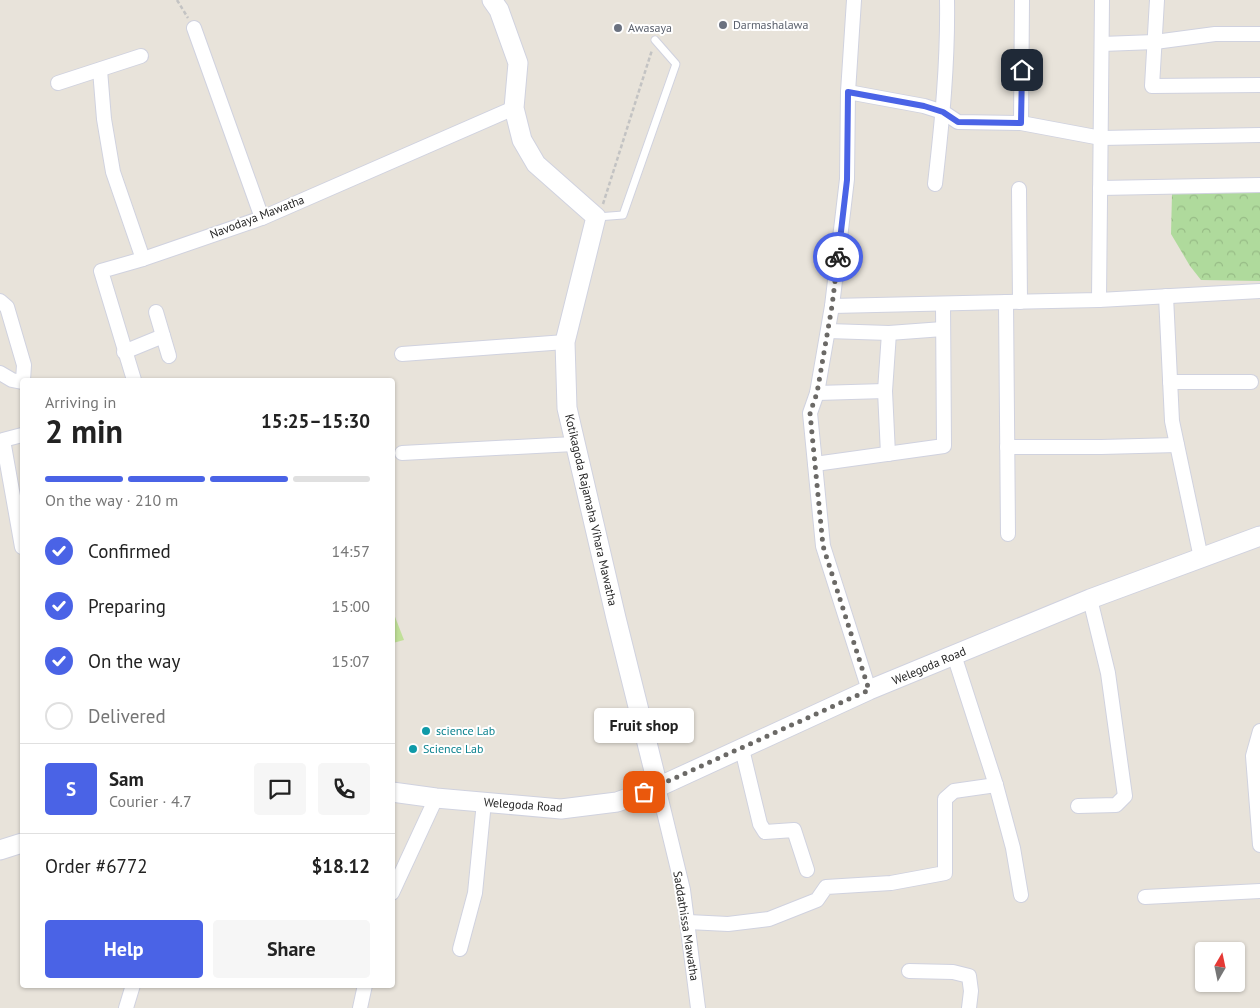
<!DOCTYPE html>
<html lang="en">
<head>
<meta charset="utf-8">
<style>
  :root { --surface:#fff; --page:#f6f6f6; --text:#222; --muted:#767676; --line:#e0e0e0; --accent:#4a63e6 }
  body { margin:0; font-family:"PT Sans",sans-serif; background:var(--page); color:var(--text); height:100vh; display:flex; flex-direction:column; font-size:19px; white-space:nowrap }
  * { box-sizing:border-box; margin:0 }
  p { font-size:16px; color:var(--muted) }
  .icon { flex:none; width:28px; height:28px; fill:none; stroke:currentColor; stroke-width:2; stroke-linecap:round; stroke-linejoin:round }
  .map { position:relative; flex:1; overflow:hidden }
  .sheet { position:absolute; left:20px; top:378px; width:375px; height:610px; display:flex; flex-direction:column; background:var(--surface); border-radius:5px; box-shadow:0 1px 4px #0004 }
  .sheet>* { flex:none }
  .needle { width:32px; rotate:9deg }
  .fabs { position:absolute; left:1195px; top:942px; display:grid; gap:10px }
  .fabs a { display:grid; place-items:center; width:50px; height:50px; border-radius:5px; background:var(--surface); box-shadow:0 1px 4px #0004; font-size:25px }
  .pin { position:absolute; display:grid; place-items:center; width:42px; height:42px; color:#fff; margin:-21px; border-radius:10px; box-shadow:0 2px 8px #0006 }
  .courier { position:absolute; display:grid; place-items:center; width:50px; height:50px; margin:-25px; border:4px solid #4a63e6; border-radius:50%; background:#fff; color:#222; box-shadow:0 1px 6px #0007 }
  .bubble { position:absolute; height:35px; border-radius:5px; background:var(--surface); box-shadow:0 1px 4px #0004; font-size:16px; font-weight:600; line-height:35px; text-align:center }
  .overview em { font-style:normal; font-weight:600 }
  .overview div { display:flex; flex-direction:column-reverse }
  .overview { display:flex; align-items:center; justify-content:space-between; height:85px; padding:0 25px }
  h1 { font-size:32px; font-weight:600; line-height:38px }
  .bar { display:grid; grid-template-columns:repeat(4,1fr); gap:8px 5px; align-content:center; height:60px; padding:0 25px }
  .bar i { height:6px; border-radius:4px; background:var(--line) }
  .bar .on { background:var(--accent) }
  .bar p { grid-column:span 4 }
  .line { display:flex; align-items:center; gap:12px; padding:0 25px; border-top:1px solid var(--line) }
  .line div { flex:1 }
  .round { display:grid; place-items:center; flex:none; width:52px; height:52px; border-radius:5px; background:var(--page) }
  ol { padding:0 25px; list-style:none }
  li { display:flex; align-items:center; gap:15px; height:55px }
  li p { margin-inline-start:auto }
  li .icon { padding:5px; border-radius:50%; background:var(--accent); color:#fff; stroke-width:4 }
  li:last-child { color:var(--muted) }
  li i { width:28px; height:28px; border:2px solid var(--line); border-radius:50% }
  .button { display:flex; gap:10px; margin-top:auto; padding:10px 25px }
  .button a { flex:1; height:58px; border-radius:5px; background:var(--accent); color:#fff; font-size:20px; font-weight:600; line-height:58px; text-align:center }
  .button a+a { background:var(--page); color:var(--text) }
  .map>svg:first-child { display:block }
  .park { fill:url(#park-crowns) }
  .pitch { fill:#c0e098 }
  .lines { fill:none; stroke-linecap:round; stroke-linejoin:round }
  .lane-casing { stroke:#d0d2df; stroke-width:9 }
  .street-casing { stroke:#d0d2df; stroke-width:16 }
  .secondary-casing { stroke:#d0d2df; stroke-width:21 }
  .path { stroke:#c3c3c3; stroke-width:2.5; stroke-dasharray:4 2.5; stroke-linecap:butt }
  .lane { stroke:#fff; stroke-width:7 }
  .street { stroke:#fff; stroke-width:14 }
  .secondary { stroke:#fff; stroke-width:19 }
  .done { stroke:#6b6966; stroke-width:5; stroke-dasharray:0 9 }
  .route { stroke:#4a63e6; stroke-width:6 }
  .worship-dot { fill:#6b7280; stroke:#fff; stroke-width:2 }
  .culture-dot { fill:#0f9aa8; stroke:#fff; stroke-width:2 }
  .labels { text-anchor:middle; stroke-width:4; stroke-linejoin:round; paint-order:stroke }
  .worship-label { font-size:12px; fill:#5b616d; stroke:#fff; text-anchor:start }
  .street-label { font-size:12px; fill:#272727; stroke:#fff }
  .culture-label { font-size:12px; fill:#0d838f; stroke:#fff; text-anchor:start }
</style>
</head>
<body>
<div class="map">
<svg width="1260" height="1008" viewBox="0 0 1260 1008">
  <defs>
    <pattern id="park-crowns" width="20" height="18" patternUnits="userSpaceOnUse" patternTransform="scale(1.25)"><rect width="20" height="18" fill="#afda9c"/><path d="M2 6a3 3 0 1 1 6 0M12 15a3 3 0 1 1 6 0" fill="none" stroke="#97bb86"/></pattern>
  </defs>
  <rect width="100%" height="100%" fill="#e8e3da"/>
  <path class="park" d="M 1260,192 L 1260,281 L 1201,280 L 1190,266 L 1171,234 L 1172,194 Z"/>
  <path class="pitch" d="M 392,609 L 404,640 L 393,643 L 392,643 Z"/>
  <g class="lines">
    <g class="lane-casing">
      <path id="lane" d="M 597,217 L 623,215 L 676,64 L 655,40"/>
    </g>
    <g class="street-casing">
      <g id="street">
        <path d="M 854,0 L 848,92 L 847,179 L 832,306 L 817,393 L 810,413 L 823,546 L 869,690"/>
        <path d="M 1157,0 L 1152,86 L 1260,85"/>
        <path d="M 194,28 L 262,218"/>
        <path d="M 1102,44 L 1155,42 L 1215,34 L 1260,34"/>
        <path d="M 100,70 L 104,119 L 113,172 L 143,259"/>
        <path d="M 58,83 L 141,56"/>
        <path d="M 848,92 L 924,106 L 943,112 L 958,122 L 1021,123 L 1101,138 L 1260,135"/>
        <path d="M 1021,123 L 1022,0"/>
        <path d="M 935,184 C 942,123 948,62 947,0"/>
        <path d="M 1100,188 L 1260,185"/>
        <path d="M 1019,189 L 1020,302"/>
        <path d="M 1166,296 L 1172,421 L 1201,558"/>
        <path d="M 1099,300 L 1102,0"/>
        <path d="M 0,301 L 7,307 L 24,365 L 23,380"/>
        <path d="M 1006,302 L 1008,534"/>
        <path d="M 832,306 L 1099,300 L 1260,291"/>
        <path d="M 156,312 L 169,356"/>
        <path d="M 828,331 L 889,333 L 943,329"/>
        <path d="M 124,352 L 163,336"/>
        <path d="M 402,354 L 565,342"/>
        <path d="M 0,373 L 12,380 L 22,382"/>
        <path d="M 134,380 L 101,271 L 143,259 L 262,218 L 514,108"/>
        <path d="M 1170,382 L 1251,382"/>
        <path d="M 817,393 L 885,391"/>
        <path d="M 22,435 L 3,440 L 22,547"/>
        <path d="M 1007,447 L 1101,447 L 1177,445"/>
        <path d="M 402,453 L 574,444"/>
        <path d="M 888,454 L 885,391 L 889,333"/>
        <path d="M 815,464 L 944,446 L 943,304"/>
        <path d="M 954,655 L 996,785 L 1013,848 L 1021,895"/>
        <path d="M 1260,731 L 1253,756 L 1260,845"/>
        <path d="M 742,749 L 760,824 L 765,832 L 794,830 L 807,870"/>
        <path d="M 658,787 L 683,890 L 698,1008"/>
        <path d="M 1078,806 L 1116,805 L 1125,796 L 1108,673 L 1090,599"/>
        <path d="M 392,893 L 436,798"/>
        <path d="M 1145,897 L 1260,891"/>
        <path d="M 688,922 L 728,924 L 769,919 L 817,900 L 826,887 L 891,883 L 945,873 L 945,799 L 954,791 L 996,785"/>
        <path d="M 460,949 L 475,893 L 484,802"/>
        <path d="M 909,971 L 953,972 L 969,976 L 971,991 L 969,1008"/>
        <path d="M 126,1008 L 133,985"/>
        <path d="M 360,1008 L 365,985"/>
      </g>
    </g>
    <g class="secondary-casing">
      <g id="secondary">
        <path d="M 492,0 L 499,10 L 518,63 L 514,108 L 522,140 L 536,164 L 596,217 L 565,342 L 567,408 L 616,618 L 658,787"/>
        <path d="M 392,792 L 436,798 L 561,809 L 617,802 L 658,787 L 869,690 L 1090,599 L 1260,536"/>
        <path d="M 0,850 L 22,843"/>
      </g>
    </g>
    <g class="path">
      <path d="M 177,0 L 188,18"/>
      <path d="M 603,204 L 652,50"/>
    </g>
    <use href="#lane" class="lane"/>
    <use href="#street" class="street"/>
    <use href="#secondary" class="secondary"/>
  </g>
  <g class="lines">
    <path class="done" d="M 644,792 L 869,690 L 823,546 L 810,413 L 817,393 L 832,306 L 838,257"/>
    <path class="route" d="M 838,257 L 847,180 L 848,92 L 924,106 L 943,112 L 958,122 L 1021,123 L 1022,70"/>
  </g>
  <g class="worship-dot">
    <circle cx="723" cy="25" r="5"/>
    <circle cx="618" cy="28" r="5"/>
  </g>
  <g class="culture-dot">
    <circle cx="426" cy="731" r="5"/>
    <circle cx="413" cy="749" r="5"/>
  </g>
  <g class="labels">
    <g class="worship-label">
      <text x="733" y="29">Darmashalawa</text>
      <text x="628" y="32">Awasaya</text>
    </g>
    <g class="street-label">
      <text transform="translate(257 217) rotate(-21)" y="4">Navodaya Mawatha</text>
      <text transform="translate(591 510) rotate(77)" y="4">Kotikagoda Rajamaha Vihara Mawatha</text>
      <text transform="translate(929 666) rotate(-23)" y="4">Welegoda Road</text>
      <text transform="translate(523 805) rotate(4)" y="4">Welegoda Road</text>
      <text transform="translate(686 926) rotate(81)" y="4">Saddathissa Mawatha</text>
    </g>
    <g class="culture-label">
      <text x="436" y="735">science Lab</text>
      <text x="423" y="753">Science Lab</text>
    </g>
  </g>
</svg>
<div class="fabs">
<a><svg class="needle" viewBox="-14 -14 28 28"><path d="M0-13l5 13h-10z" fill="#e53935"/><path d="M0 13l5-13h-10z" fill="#767676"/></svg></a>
</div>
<div class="pin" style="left:644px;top:792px;background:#ea580c"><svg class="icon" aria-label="bag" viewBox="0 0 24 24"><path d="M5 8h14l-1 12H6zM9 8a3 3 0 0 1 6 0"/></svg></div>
<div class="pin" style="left:1022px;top:70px;background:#1f2937"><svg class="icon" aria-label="home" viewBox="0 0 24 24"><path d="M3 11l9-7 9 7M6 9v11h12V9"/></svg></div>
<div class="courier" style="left:838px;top:257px"><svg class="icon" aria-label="bike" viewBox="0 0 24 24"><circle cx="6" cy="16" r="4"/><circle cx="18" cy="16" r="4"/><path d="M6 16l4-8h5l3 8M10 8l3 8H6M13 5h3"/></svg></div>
<div class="bubble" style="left:594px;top:708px;width:100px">Fruit shop</div>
<section class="sheet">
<div class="overview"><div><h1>2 min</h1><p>Arriving in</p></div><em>15:25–15:30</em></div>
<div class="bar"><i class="on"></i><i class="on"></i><i class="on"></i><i></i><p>On the way · 210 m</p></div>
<ol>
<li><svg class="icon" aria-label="check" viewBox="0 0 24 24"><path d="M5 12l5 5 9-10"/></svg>Confirmed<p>14:57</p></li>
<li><svg class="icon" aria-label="check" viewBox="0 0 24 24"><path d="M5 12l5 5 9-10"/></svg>Preparing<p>15:00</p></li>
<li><svg class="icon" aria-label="check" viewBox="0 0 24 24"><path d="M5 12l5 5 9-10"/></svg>On the way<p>15:07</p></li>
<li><i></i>Delivered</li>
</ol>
<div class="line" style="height:90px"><b class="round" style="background:var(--accent);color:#fff">S</b><div><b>Sam</b><p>Courier · 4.7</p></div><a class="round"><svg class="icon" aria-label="chat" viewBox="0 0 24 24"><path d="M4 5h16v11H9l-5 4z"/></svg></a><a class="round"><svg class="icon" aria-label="phone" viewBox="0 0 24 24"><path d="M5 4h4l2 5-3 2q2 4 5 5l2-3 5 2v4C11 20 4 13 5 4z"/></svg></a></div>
<div class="line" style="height:65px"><div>Order #6772</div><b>$18.12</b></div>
<div class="button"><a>Help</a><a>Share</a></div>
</section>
</div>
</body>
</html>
